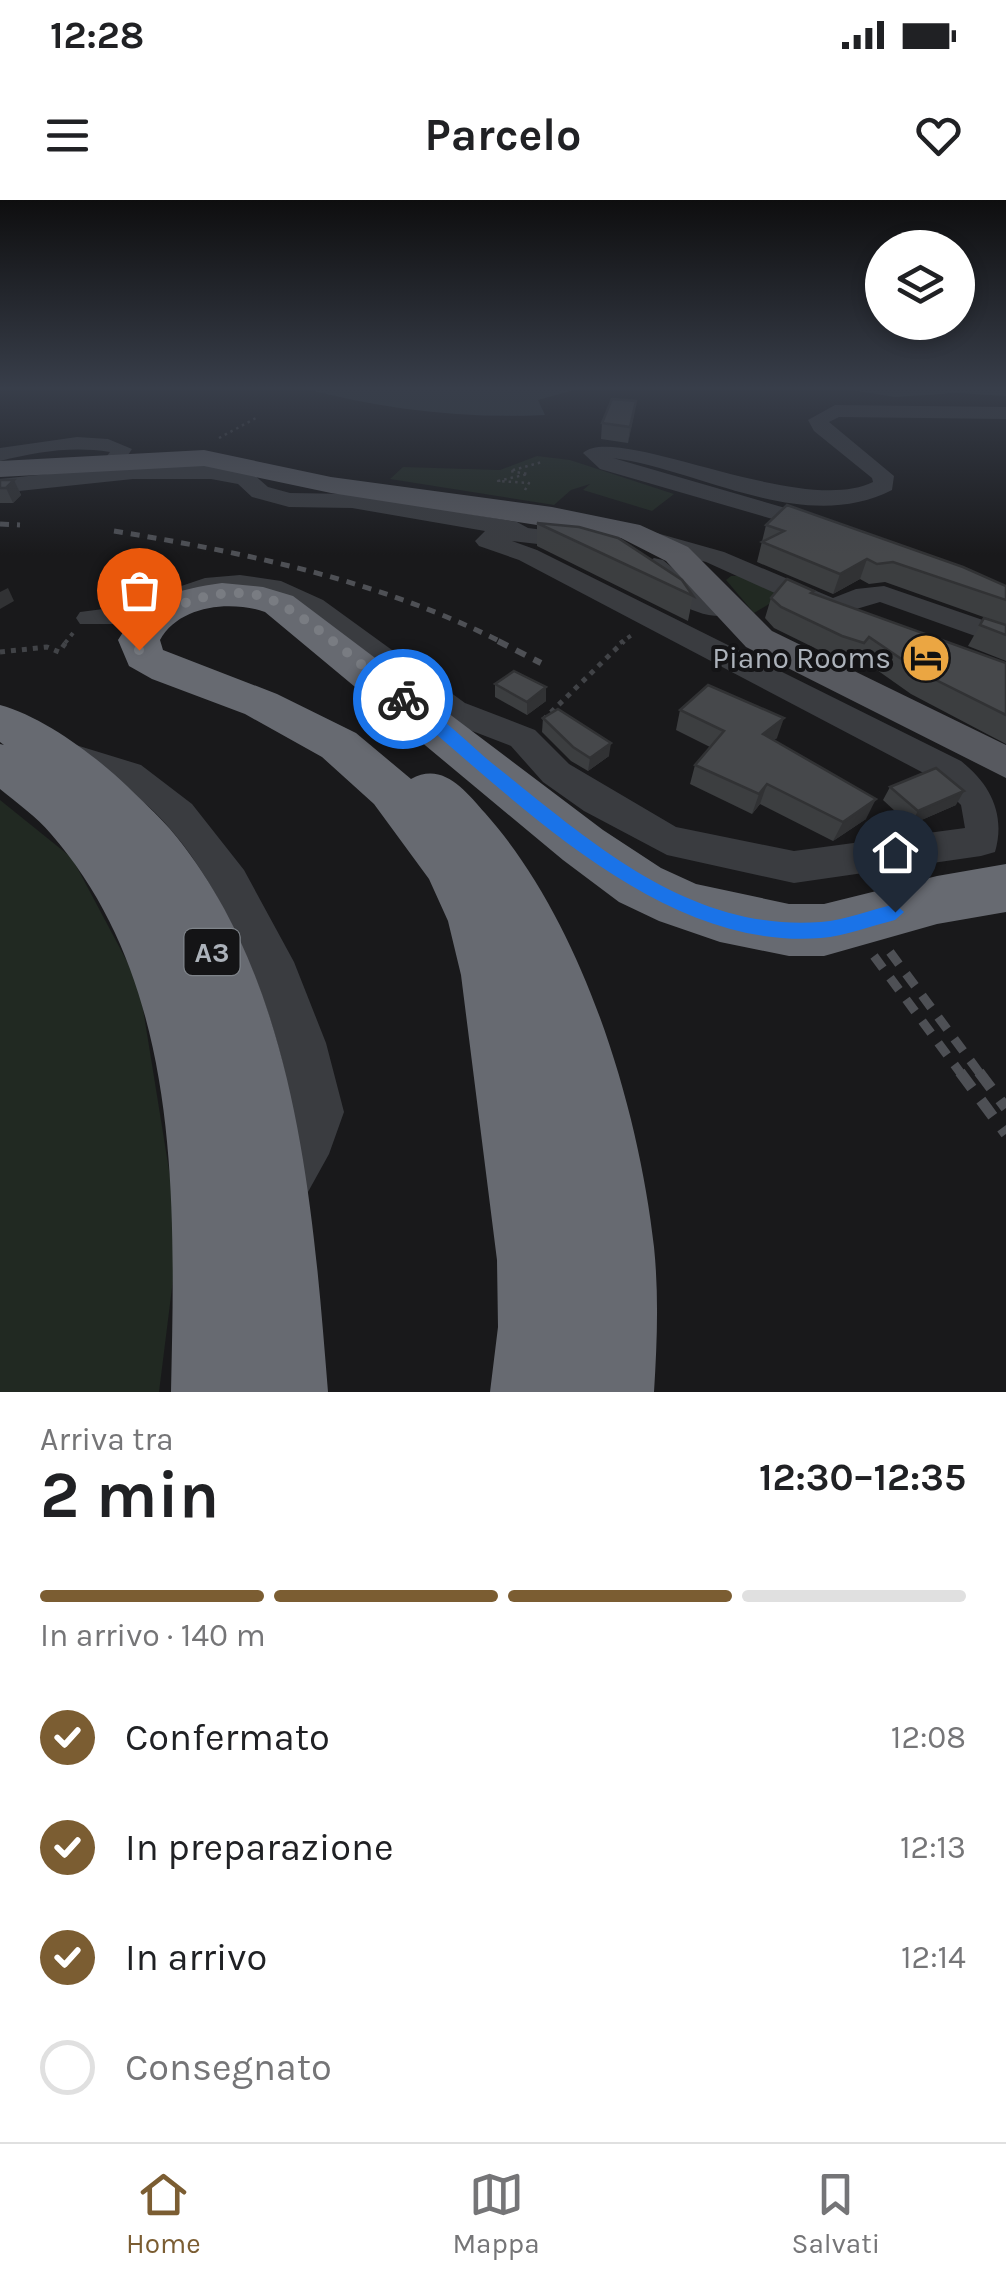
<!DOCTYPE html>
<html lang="it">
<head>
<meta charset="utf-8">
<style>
  :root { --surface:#fff; --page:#f2f2f2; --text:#202124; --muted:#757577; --line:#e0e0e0; --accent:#7b5d32 }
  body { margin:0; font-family:Karla,sans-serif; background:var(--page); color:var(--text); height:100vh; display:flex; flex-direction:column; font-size:38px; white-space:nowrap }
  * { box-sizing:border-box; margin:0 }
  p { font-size:32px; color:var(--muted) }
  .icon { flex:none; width:55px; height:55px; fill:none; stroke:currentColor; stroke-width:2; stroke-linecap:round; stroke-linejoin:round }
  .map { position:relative; height:1192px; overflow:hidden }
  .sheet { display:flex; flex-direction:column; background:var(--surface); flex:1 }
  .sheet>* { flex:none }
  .tools { position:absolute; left:865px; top:30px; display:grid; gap:20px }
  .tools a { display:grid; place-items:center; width:110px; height:110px; border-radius:50%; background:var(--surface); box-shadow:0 5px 15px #0003; font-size:50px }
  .pin { position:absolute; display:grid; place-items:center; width:85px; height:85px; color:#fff; margin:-102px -42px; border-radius:50% 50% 50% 0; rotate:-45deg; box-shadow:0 0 10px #0007 }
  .pin .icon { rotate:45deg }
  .courier { position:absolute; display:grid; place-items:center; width:100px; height:100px; margin:-50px; border:8px solid #1a73e8; border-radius:50%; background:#fff; color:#222; box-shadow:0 2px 12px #0007 }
  .overview em { font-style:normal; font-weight:700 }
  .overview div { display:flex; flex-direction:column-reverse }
  .overview { display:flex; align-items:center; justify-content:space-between; height:170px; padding:0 40px }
  h1 { font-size:65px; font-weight:700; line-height:75px }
  .bar { display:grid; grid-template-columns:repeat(4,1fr); gap:15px 10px; align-content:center; height:120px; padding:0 40px }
  .bar i { height:12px; border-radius:8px; background:var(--line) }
  .bar .on { background:var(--accent) }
  .bar p { grid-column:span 4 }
  ol { padding:0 40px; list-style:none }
  li { display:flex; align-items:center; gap:30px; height:110px }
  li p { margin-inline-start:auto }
  li .icon { padding:10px; border-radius:50%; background:var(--accent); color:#fff; stroke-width:4 }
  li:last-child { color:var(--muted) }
  li i { width:55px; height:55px; border:5px solid var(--line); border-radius:50% }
  .status { display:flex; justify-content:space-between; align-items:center; height:70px; padding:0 50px; background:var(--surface); direction:ltr }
  .status svg { height:28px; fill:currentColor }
  header { display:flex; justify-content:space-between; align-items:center; height:130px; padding:0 40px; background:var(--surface); font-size:45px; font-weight:700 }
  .tabs { display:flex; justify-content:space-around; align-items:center; height:140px; border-top:2px solid var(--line); background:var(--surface); font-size:28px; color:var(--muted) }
  .tabs a { display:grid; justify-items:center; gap:5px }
  .tabs .on { color:var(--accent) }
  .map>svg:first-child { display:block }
  .green { fill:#212922 }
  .water { fill:#30393f }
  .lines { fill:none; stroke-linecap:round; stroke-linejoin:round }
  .path-far2 { stroke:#414347; stroke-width:2.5; stroke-dasharray:2.5 4; stroke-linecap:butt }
  .path-far1 { stroke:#414347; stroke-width:4; stroke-dasharray:4 5; stroke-linecap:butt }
  .path { stroke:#414347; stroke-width:5; stroke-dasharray:5 6; stroke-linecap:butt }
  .minor { fill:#3a3c40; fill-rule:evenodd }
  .major { fill:#57595f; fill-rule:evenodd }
  .highway { fill:#676a71; fill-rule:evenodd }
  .rail-far3 { stroke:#4e5055; stroke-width:5; stroke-dasharray:9 8; stroke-linecap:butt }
  .rail-far2 { stroke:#4e5055; stroke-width:6; stroke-dasharray:11 9; stroke-linecap:butt }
  .rail-far1 { stroke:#4e5055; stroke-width:9; stroke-dasharray:15 12; stroke-linecap:butt }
  .rail { stroke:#4e5055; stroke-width:11; stroke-dasharray:20 15; stroke-linecap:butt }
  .wall { fill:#3c3e40 }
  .shaded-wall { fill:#313234 }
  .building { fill:#46484b; stroke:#313234; stroke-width:2.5 }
  .route { fill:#1a73e8 }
  .done { stroke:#797c82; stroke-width:10; stroke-dasharray:0 18 }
  .labels { text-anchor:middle; stroke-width:8; stroke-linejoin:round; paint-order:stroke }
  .shield { fill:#141416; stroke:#7e8389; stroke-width:2.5 }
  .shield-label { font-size:28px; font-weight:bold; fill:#acb2ba }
  .poi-label { font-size:30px; fill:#acb2ba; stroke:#141416; text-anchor:end }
</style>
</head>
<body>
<div class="status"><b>12:28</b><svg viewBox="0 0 49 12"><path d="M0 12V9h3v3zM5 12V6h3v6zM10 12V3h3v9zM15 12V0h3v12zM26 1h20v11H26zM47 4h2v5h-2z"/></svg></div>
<header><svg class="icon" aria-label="menu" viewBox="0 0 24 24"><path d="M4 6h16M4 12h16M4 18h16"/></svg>Parcelo<svg class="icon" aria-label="heart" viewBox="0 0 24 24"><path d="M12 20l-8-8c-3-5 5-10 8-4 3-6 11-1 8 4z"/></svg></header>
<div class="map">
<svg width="1006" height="1192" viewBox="0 0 1006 1192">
  <rect width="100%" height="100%" fill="#19191b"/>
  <g class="green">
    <path d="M 537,256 L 570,260 L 674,294 L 652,311 L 583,290 L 590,284 L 571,290 L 554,305 L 390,279 L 403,267 L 500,270 Z"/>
    <path d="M 731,376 L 742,376 L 786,394 L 754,413 L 726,380 Z"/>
    <path d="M 0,600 L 72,658 L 139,784 L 179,1032 L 159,1192 L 0,1192 Z"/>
  </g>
  <g class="water">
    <path d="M 302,188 L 581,188 L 538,200 L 545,215 C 462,219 382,209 302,188 Z"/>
    <path d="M 839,188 L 1006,188 L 1006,196 L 957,193 L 895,197 Z"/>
  </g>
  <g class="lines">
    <g class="path-far2">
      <path d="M 219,238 L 256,218"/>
      <path d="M 525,290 L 529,283 L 498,281 L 528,274 L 510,271 L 542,262"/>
    </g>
    <g class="path-far1">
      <path d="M 65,443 L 73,433"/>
      <path d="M 620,443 L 632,435"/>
    </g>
    <g class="path">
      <path d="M 0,452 L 47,447 L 59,452 L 67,441"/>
      <path d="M 543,520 L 624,441"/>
    </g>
    <g class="minor">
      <path d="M 835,205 L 1006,207 L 1006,219 L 839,217 L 829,222 L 894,276 L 892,290 C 804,335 701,270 613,258 L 837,323 L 840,328 L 837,333 L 828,335 L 600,269 L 583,253 C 616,222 800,318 873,282 L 872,278 L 814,231 L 808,220 Z"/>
      <path d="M 77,237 L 108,239 L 132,249 L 122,264 L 115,266 L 104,260 L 110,252 C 71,246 37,252 0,261 L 0,248 Z"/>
      <path d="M 133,265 L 211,265 L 253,274 L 268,287 L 290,293 L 352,294 L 517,322 L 528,328 L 598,337 L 602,342 L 598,347 L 589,350 L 512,341 L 537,350 L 961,561 C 990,584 1006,614 995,652 L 981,656 L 794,683 L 667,655 L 584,611 L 543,582 L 511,546 L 441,519 L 303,412 L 274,396 L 240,391 L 209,394 L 123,424 L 80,424 L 76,418 L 80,412 L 119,407 L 205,378 L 240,375 L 281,381 L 323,400 L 465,503 L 535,530 L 569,564 L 676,627 L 794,651 L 965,628 L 961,605 L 935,579 L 519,360 L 479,346 L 475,341 L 485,331 L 352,308 L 289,307 L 252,297 L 238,284 L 211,279 L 133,279 L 0,293 L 0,279 Z"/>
      <path d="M 653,332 L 724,352 L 833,398 L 856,389 L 884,386 L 1006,428 L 1006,447 L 880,402 L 836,415 L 819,413 L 706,362 L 644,345 L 640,340 Z"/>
      <path d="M 654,358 L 663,360 L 709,398 L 737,402 L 741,408 L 737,414 C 698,424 663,396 641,366 Z"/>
      <path d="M 53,538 L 141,565 L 192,604 L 244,670 L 294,762 L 326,843 L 344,912 L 329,954 L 298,1010 L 278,1018 L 258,1010 L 250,990 L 290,916 L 291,907 C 278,810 211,644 126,589 C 100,572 70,567 41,558 L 35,550 L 41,542 Z"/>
    </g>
    <path class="major" d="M 204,250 L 331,277 L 552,307 L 640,325 L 688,347 L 772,431 L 1006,545 L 1006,578 L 746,447 L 666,361 L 621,338 L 331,293 L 204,266 L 0,277 L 0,261 Z"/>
    <g class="highway">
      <path d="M 222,383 L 263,387 L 293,396 L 603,630 L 661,668 L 696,684 L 789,704 L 824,704 L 937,676 L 1006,664 L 1006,712 L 937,724 L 824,756 L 789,756 L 720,742 L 659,721 L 619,702 L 563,660 L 265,412 C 231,400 179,405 160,440 L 163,450 L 277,494 L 356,533 L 411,579 C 442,561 465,590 485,613 C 582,722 638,904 654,1047 C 659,1096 657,1144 654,1192 L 490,1192 L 498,1127 L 497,1060 L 461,775 L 448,721 L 429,679 L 374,604 L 322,557 L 245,514 L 152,479 L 129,466 L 118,440 C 143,399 177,389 222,383 Z"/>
      <path d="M 0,505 C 42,516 96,556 127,586 C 141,600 157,614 170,629 C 297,779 313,1005 328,1192 L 171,1192 C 175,1004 183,785 51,634 C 37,617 17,603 0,589 L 0,544 L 4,545 L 0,542 Z"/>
    </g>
    <g class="rail-far3">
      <path d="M 0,324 L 20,325"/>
      <path d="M 114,331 C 247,353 382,381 503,443"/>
    </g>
    <path class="rail-far2" d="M 498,441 L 541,463"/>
    <g class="rail-far1">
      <path d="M 890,752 L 981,875"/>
      <path d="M 874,756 L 962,875"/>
    </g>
    <g class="rail">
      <path d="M 960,872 L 1006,934"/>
      <path d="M 979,872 L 1006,908"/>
    </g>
  </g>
  <g class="wall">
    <path d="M 636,201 L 628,243 L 601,239 L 602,223 Z"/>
    <path d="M 0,280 L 14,280 L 21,295 L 13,303 L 0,303 Z"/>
    <path d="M 537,323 L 693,396 L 688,421 L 537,346 Z"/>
    <path d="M 766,325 L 1006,386 L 1006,425 L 885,382 L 869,384 L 860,379 L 833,394 L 757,362 Z"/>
    <path d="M 814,391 L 814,394 L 1006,463 L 1006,544 L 911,494 L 860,458 L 856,465 L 833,457 L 774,428 L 765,418 L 771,398 Z"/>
    <path d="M 980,425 L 1006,425 L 1006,461 L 968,446 Z"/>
    <path d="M 495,484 L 546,501 L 527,515 L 495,497 Z"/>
    <path d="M 680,510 L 777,538 L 773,540 L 866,619 L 833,641 L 760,604 L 752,614 L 690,584 L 695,565 L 710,547 L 676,530 Z"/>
    <path d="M 543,518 L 609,556 L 588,571 L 571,561 L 542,532 Z"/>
    <path d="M 890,587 L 956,605 L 910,625 L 883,600 Z"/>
  </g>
  <g class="shaded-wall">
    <path d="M 636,201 L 634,216 L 628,243 L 630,227 Z"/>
    <path d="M 14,280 L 21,295 L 13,303 L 6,288 Z"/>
    <path d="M 867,359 L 860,379 L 833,394 L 840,374 Z"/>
    <path d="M 8,388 L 14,401 L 0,409 L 0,392 Z"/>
    <path d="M 546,487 L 546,501 L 527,515 L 527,502 Z"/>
    <path d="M 784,518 L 777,538 L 756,554 L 763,534 Z"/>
    <path d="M 611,543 L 609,556 L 588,571 L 590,558 Z"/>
    <path d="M 767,584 L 760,604 L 752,614 L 759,594 Z"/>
    <path d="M 964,591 L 956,605 L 910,625 L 918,611 Z"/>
    <path d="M 876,599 L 866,619 L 833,641 L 843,622 Z"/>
  </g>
  <g class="building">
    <path d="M 612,199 L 636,201 L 630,227 L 602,223 Z"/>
    <path d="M 0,280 L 14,280 L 6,288 L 0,288 Z"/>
    <path d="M 787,305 L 963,367 L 1006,386 L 1006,400 L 893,362 L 877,364 L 867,359 L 840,374 L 762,342 L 784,331 L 766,325 Z"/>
    <path d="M 537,323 L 579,327 L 618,338 L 682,380 L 693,396 Z"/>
    <path d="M 787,379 L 814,391 L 811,393 L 1006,463 L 1006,515 L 922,473 L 869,437 L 864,443 L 842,436 L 781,407 L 771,398 Z"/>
    <path d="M 984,418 L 1006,425 L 1006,435 L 980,425 Z"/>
    <path d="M 514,471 L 546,487 L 527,502 L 495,484 Z"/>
    <path d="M 708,485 L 784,518 L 763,534 L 876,599 L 843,622 L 767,584 L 759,594 L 695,565 L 724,531 L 680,510 Z"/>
    <path d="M 558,509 L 611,543 L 590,558 L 573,547 L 543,518 Z"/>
    <path d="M 936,568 L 964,591 L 918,611 L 890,587 Z"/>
  </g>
  <linearGradient id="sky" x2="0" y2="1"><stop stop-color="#0e0e0f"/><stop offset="0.53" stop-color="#383e4a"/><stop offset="1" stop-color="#383e4a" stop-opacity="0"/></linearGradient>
  <rect width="1006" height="355" fill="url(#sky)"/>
  <path class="route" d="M 403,495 C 435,508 466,542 493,564 C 589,640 688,732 821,722 C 845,720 871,710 895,704 L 904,712 L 895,720 C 871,726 845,736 821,738 C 658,751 514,597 398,502 L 398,496 Z"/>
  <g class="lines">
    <path class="done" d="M 139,450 C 138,429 151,419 169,410 C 196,396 237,387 267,398 C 303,411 370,473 403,499"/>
  </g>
  <defs>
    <g id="hotel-disc" transform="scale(2.5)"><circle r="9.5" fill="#eba642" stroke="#141416"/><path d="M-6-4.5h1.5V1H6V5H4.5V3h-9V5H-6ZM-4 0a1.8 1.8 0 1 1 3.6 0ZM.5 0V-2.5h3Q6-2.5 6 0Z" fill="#111"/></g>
  </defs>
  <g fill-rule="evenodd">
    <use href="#hotel-disc" x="926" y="458"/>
  </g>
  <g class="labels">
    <rect class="shield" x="184.5" y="729" width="55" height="46" rx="8"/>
    <g class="shield-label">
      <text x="212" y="762">A3</text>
    </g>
    <g class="poi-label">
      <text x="891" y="468">Piano Rooms</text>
    </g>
  </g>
</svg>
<div class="tools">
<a><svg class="icon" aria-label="layers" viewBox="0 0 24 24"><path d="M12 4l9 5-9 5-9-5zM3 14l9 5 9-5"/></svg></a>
</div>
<div class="pin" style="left:139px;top:450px;background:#ea580c"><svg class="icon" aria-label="bag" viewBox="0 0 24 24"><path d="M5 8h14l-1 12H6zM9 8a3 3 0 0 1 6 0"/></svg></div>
<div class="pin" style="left:895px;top:712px;background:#1f2937"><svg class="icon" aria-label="home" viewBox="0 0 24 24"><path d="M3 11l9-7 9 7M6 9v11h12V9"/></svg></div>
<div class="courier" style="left:403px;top:499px"><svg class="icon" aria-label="bike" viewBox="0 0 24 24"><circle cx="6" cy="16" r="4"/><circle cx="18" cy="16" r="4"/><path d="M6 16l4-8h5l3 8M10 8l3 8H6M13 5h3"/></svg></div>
</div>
<section class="sheet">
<div class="overview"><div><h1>2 min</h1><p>Arriva tra</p></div><em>12:30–12:35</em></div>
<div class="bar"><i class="on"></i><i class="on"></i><i class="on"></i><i></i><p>In arrivo · 140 m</p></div>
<ol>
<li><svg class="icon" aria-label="check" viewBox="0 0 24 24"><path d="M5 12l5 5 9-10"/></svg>Confermato<p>12:08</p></li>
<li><svg class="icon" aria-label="check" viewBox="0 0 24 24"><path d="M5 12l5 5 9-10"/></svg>In preparazione<p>12:13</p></li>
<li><svg class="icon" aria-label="check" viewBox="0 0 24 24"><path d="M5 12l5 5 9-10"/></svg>In arrivo<p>12:14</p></li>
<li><i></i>Consegnato</li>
</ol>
</section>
<nav class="tabs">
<a class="on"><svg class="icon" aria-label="home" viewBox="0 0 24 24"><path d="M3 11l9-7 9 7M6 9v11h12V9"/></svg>Home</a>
<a><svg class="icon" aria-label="map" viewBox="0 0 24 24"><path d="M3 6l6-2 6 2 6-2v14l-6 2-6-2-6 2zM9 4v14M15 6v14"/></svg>Mappa</a>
<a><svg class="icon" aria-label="saved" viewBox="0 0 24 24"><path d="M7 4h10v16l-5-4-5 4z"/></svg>Salvati</a>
</nav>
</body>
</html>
